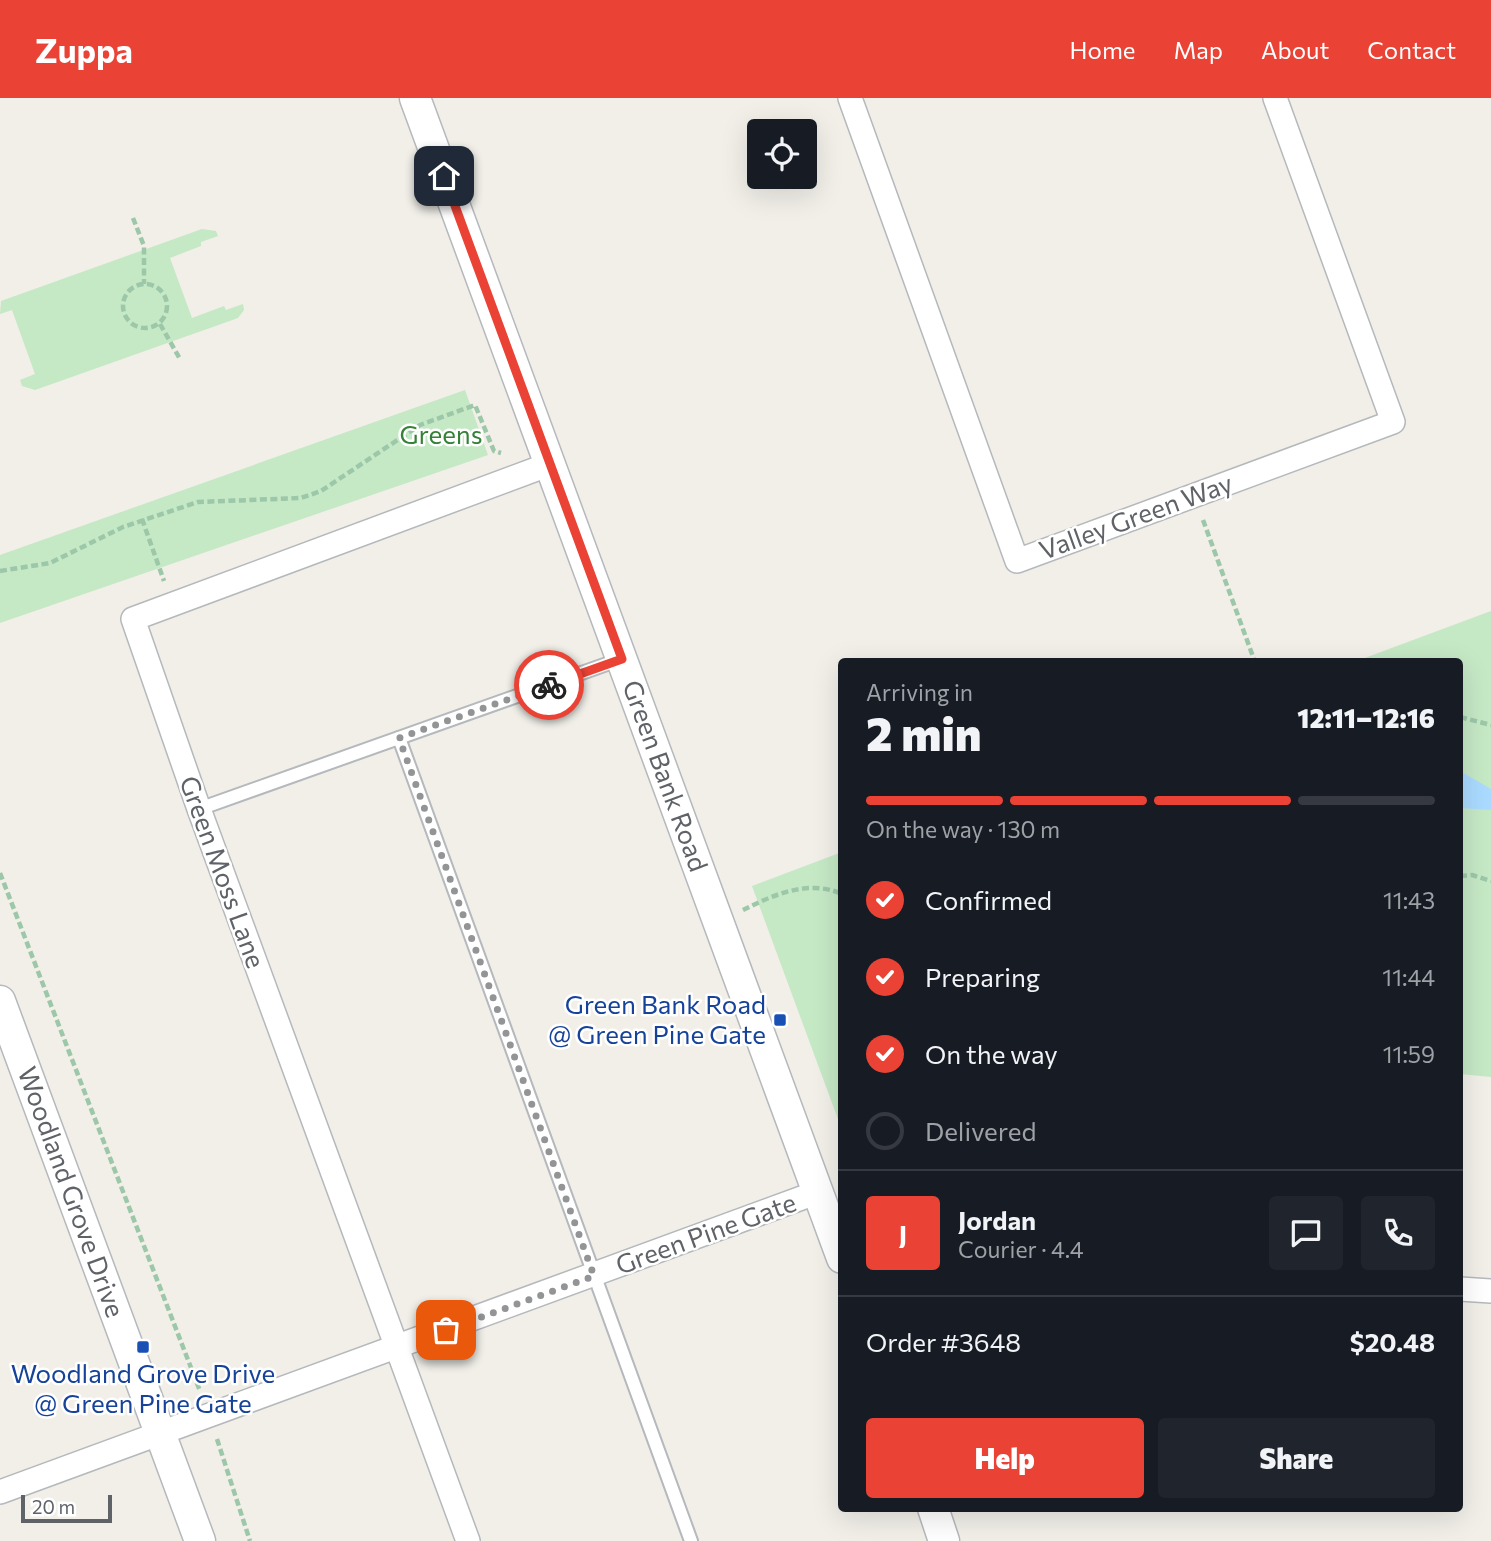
<!DOCTYPE html>
<html lang="en">
<head>
<meta charset="utf-8">
<style>
  :root { --surface:#171b24; --page:#20242c; --text:#f1f3f6; --muted:#9ea1a6; --line:#363941; --accent:#ea4335 }
  body { margin:0; font-family:Commissioner,sans-serif; background:var(--page); color:var(--text); height:100vh; display:flex; flex-direction:column; font-size:26px; white-space:nowrap }
  * { box-sizing:border-box; margin:0 }
  p { font-size:23px; color:var(--muted) }
  .icon { flex:none; width:38px; height:38px; fill:none; stroke:currentColor; stroke-width:2; stroke-linecap:round; stroke-linejoin:round }
  .map { position:relative; flex:1; overflow:hidden }
  .sheet { position:absolute; left:838px; top:560px; width:625px; height:854px; display:flex; flex-direction:column; background:var(--surface); border-radius:7px; box-shadow:0 7px 28px #0002 }
  .sheet>* { flex:none }
  .controls { position:absolute; left:747px; top:21px; display:grid; gap:14px }
  .controls a { display:grid; place-items:center; width:70px; height:70px; border-radius:7px; background:var(--surface); box-shadow:0 7px 28px #0002; font-size:35px }
  .scale { position:absolute; left:21px; bottom:18px; width:91px; box-sizing:border-box; padding-left:7px; border:4px solid #5f6368; border-top:0; font-size:19px; line-height:24px; white-space:nowrap; color:#5f6368; -webkit-text-stroke:5px #fff; paint-order:stroke }
  .pin { position:absolute; display:grid; place-items:center; width:60px; height:60px; color:#fff; margin:-30px; border-radius:14px; box-shadow:0 4px 10px #0006 }
  .courier { position:absolute; display:grid; place-items:center; width:70px; height:70px; margin:-35px; border:5px solid #ea4335; border-radius:50%; background:#fff; color:#222; box-shadow:0 2px 9px #0007 }
  .overview em { font-style:normal; font-weight:800 }
  .overview div { display:flex; flex-direction:column-reverse }
  .overview { display:flex; align-items:center; justify-content:space-between; height:119px; padding:0 28px }
  h1 { font-size:46px; font-weight:800; line-height:52px }
  .bar { display:grid; grid-template-columns:repeat(4,1fr); gap:10px 7px; align-content:center; height:84px; padding:0 28px }
  .bar i { height:9px; border-radius:5px; background:var(--line) }
  .bar .on { background:var(--accent) }
  .bar p { grid-column:span 4 }
  .line { display:flex; align-items:center; gap:18px; padding:0 28px; border-top:2px solid var(--line) }
  .line div { flex:1 }
  .round { display:grid; place-items:center; flex:none; width:74px; height:74px; border-radius:7px; background:var(--page) }
  ol { padding:0 28px; list-style:none }
  li { display:flex; align-items:center; gap:21px; height:77px }
  li p { margin-inline-start:auto }
  li .icon { padding:7px; border-radius:50%; background:var(--accent); color:#fff; stroke-width:4 }
  li:last-child { color:var(--muted) }
  li i { width:38px; height:38px; border:4px solid var(--line); border-radius:50% }
  .cta { display:flex; gap:14px; margin-top:auto; padding:14px 28px }
  .cta a { flex:1; height:80px; border-radius:7px; background:var(--accent); color:#fff; font-size:28px; font-weight:800; line-height:80px; text-align:center }
  .cta a+a { background:var(--page); color:var(--text) }
  header { display:flex; align-items:center; gap:42px; box-sizing:border-box; height:98px; padding:0 35px; background:var(--accent); color:#fff }
  header strong { font-size:33px }
  nav { display:flex; gap:38px; margin-inline-start:auto; font-size:24px }
  .map>svg:first-child { display:block }
  .green { fill:#c5e8c5 }
  .water { fill:#aadaff }
  .lines { fill:none; stroke-linecap:round; stroke-linejoin:round }
  .service-casing { stroke:#b5b8bc; stroke-width:16 }
  .minor-casing { stroke:#b5b8bc; stroke-width:26 }
  .tertiary-casing { stroke:#b5b8bc; stroke-width:33 }
  .path { stroke:#9cc7a9; stroke-width:4.5; stroke-dasharray:7 3.5; stroke-linecap:butt }
  .service { stroke:#fff; stroke-width:12 }
  .minor { stroke:#fff; stroke-width:23 }
  .tertiary { stroke:#fff; stroke-width:30 }
  .done { stroke:#929495; stroke-width:7; stroke-dasharray:0 12.6 }
  .route { stroke:#ea4335; stroke-width:9 }
  .transit-dot { fill:#1a4fb4; stroke:#fff; stroke-width:2.5 }
  .labels { text-anchor:middle; stroke-width:5; stroke-linejoin:round; paint-order:stroke }
  .park-label { font-size:26px; fill:#348238; stroke:#fff }
  .street-label { font-size:26px; fill:#5f6368; stroke:#fff }
  .transit-label { font-size:26px; fill:#164399; stroke:#fff; text-anchor:end }
</style>
</head>
<body>
<header>
<strong>Zuppa</strong>
<nav><a>Home</a><a>Map</a><a>About</a><a>Contact</a></nav>
</header>
<div class="map">
<svg width="1491" height="1443" viewBox="0 0 1491 1443">
  <rect width="100%" height="100%" fill="#f1efe8"/>
  <g class="green">
    <path d="M 202,131 L 216,133 L 218,138 L 201,144 L 201,148 L 170,160 L 192,220 L 224,208 L 226,212 L 243,206 L 244,212 L 238,220 L 35,292 L 22,288 L 20,282 L 35,276 L 12,212 L 0,216 L 1,203 Z"/>
    <path d="M 465,292 L 488,357 L 0,525 L 0,457 Z"/>
    <path d="M 1491,513 L 1491,979 L 1460,976 L 1460,564 L 1354,564 Z"/>
    <path d="M 842,754 L 842,1032 L 752,788 Z"/>
  </g>
  <path class="water" d="M 1460,673 L 1491,691 L 1491,712 L 1460,710 Z"/>
  <g class="lines">
    <g class="service-casing">
      <g id="service">
        <path d="M 399,640 L 691,1443"/>
        <path d="M 199,711 L 621,561"/>
      </g>
    </g>
    <g class="minor-casing">
      <g id="minor">
        <path d="M 850,0 L 1017,463 L 1393,324 L 1275,0"/>
        <path d="M 1460,1191 L 1491,1193"/>
        <path d="M 0,1394 L 818,1094"/>
        <path d="M 468,1443 L 199,711 L 133,521 L 550,366"/>
      </g>
    </g>
    <g class="tertiary-casing">
      <g id="tertiary">
        <path d="M 415,0 L 842,1160"/>
        <path d="M 0,903 L 200,1443"/>
        <path d="M 933,1410 L 944,1443"/>
      </g>
    </g>
    <g class="path">
      <path d="M 133,120 L 144,148 L 144,186"/>
      <circle cx="145" cy="208" r="22"/>
      <path d="M 160,226 L 180,261"/>
      <path d="M 142,421 L 164,483"/>
      <path d="M 1203,422 L 1255,564"/>
      <path d="M 0,473 L 50,465 L 123,429 L 198,404 L 301,400 L 321,393 L 420,327 L 475,307 L 494,353 L 501,355"/>
      <path d="M 1460,619 L 1491,627"/>
      <path d="M 0,775 L 200,1293"/>
      <path d="M 1460,778 L 1472,777 L 1491,783"/>
      <path d="M 743,812 C 773,797 808,781 842,796"/>
      <path d="M 217,1341 L 250,1443"/>
    </g>
    <use href="#service" class="service"/>
    <use href="#minor" class="minor"/>
    <use href="#tertiary" class="tertiary"/>
  </g>
  <g class="lines">
    <path class="done" d="M 446,1232 L 594,1178 L 399,640 L 549,587"/>
    <path class="route" d="M 444,78 L 622,561 L 549,587"/>
  </g>
  <g class="transit-dot">
    <rect x="773" y="915" width="14" height="14" rx="3.5"/>
    <rect x="136" y="1242" width="14" height="14" rx="3.5"/>
  </g>
  <g class="labels">
    <g class="park-label">
      <text x="441" y="346">Greens</text>
    </g>
    <g class="street-label">
      <text transform="translate(1136 419) rotate(-20)" y="9">Valley Green Way</text>
      <text transform="translate(665 678) rotate(70)" y="9">Green Bank Road</text>
      <text transform="translate(222 774) rotate(70)" y="9">Green Moss Lane</text>
      <text transform="translate(71 1094) rotate(70)" y="9">Woodland Grove Drive</text>
      <text transform="translate(706 1136) rotate(-20)" y="9">Green Pine Gate</text>
    </g>
    <g class="transit-label">
      <text x="766" y="916">Green Bank Road<tspan x="766" dy="30">@ Green Pine Gate</tspan></text>
      <text x="143" y="1285" text-anchor="middle">Woodland Grove Drive<tspan x="143" dy="30">@ Green Pine Gate</tspan></text>
    </g>
  </g>
</svg>
<div class="controls">
<a><svg class="icon" aria-label="locate" viewBox="0 0 24 24"><circle cx="12" cy="12" r="6"/><path d="M12 2v4M12 18v4M2 12h4M18 12h4"/></svg></a>
</div>
<div class="scale">20 m</div>
<div class="pin" style="left:446px;top:1232px;background:#ea580c"><svg class="icon" aria-label="bag" viewBox="0 0 24 24"><path d="M5 8h14l-1 12H6zM9 8a3 3 0 0 1 6 0"/></svg></div>
<div class="pin" style="left:444px;top:78px;background:#1f2937"><svg class="icon" aria-label="home" viewBox="0 0 24 24"><path d="M3 11l9-7 9 7M6 9v11h12V9"/></svg></div>
<div class="courier" style="left:549px;top:587px"><svg class="icon" aria-label="bike" viewBox="0 0 24 24"><circle cx="6" cy="16" r="4"/><circle cx="18" cy="16" r="4"/><path d="M6 16l4-8h5l3 8M10 8l3 8H6M13 5h3"/></svg></div>
<section class="sheet">
<div class="overview"><div><h1>2 min</h1><p>Arriving in</p></div><em>12:11–12:16</em></div>
<div class="bar"><i class="on"></i><i class="on"></i><i class="on"></i><i></i><p>On the way · 130 m</p></div>
<ol>
<li><svg class="icon" aria-label="check" viewBox="0 0 24 24"><path d="M5 12l5 5 9-10"/></svg>Confirmed<p>11:43</p></li>
<li><svg class="icon" aria-label="check" viewBox="0 0 24 24"><path d="M5 12l5 5 9-10"/></svg>Preparing<p>11:44</p></li>
<li><svg class="icon" aria-label="check" viewBox="0 0 24 24"><path d="M5 12l5 5 9-10"/></svg>On the way<p>11:59</p></li>
<li><i></i>Delivered</li>
</ol>
<div class="line" style="height:126px"><b class="round" style="background:var(--accent);color:#fff">J</b><div><b>Jordan</b><p>Courier · 4.4</p></div><a class="round"><svg class="icon" aria-label="chat" viewBox="0 0 24 24"><path d="M4 5h16v11H9l-5 4z"/></svg></a><a class="round"><svg class="icon" aria-label="phone" viewBox="0 0 24 24"><path d="M5 4h4l2 5-3 2q2 4 5 5l2-3 5 2v4C11 20 4 13 5 4z"/></svg></a></div>
<div class="line" style="height:91px"><div>Order #3648</div><b>$20.48</b></div>
<div class="cta"><a>Help</a><a>Share</a></div>
</section>
</div>
</body>
</html>
